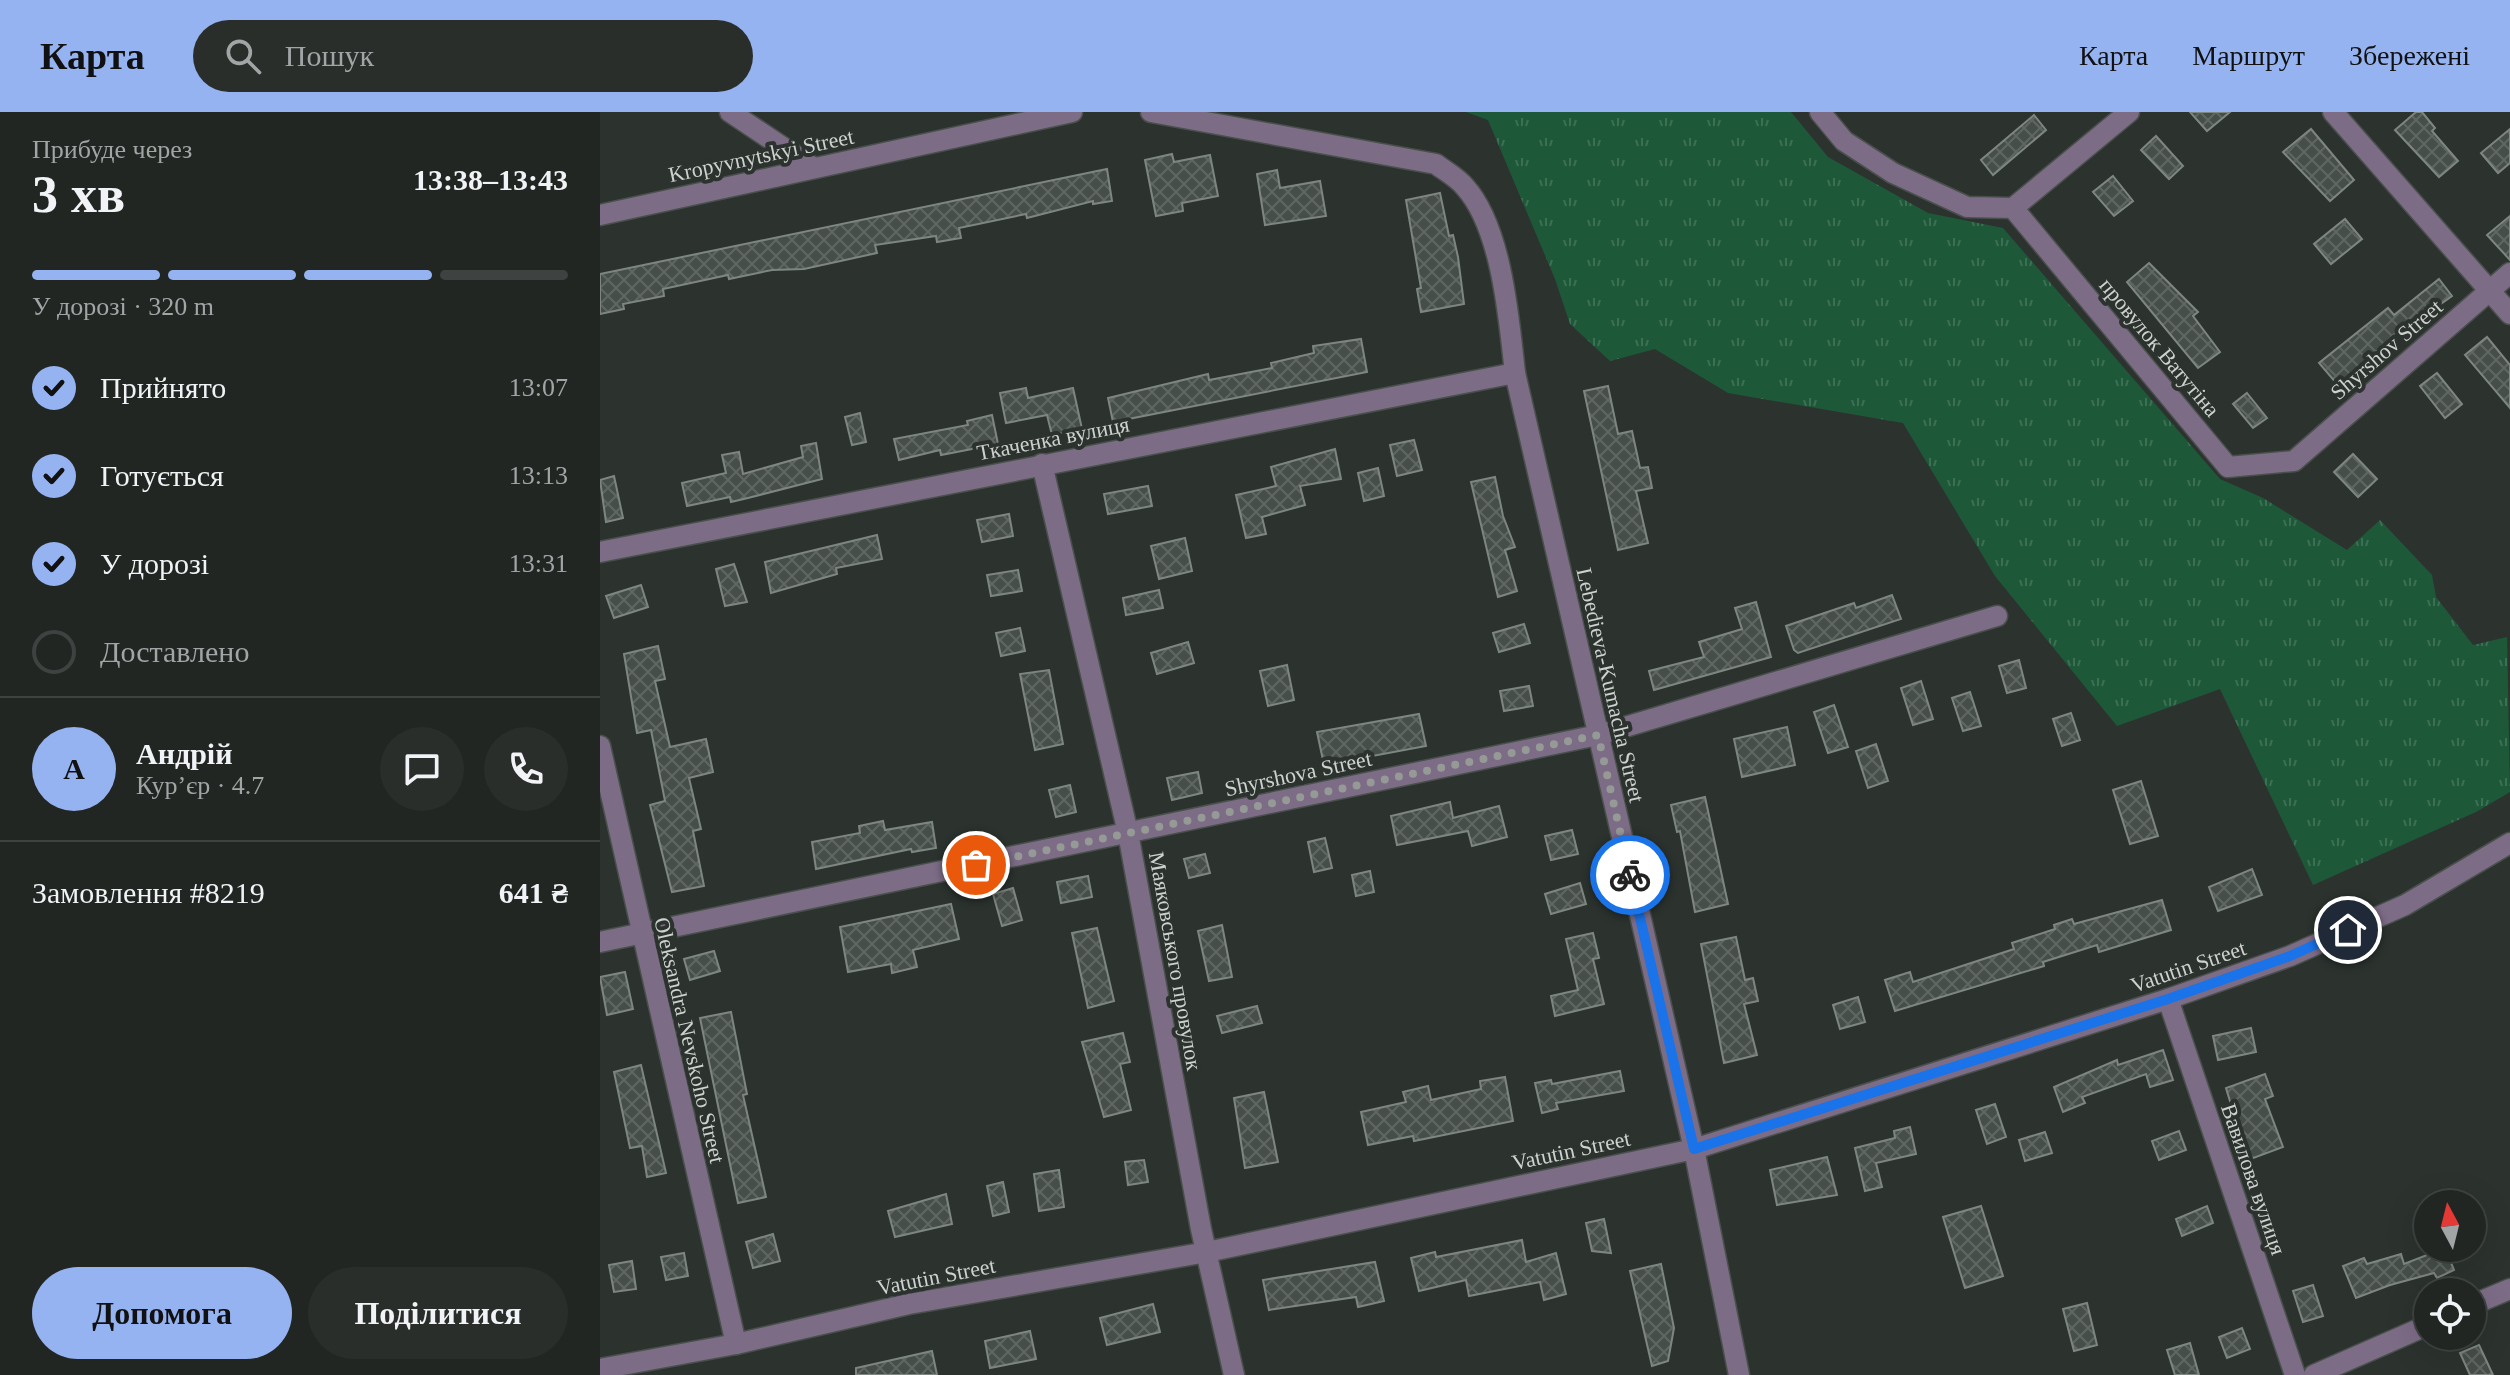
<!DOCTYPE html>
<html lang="uk">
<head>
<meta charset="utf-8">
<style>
  :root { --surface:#212623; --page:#292e2b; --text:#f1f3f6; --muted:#a2a5a6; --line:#3e4341; --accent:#95b2f1 }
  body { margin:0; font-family:Georgia,serif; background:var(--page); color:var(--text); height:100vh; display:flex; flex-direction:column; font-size:30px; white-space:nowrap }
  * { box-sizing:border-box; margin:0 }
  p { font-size:26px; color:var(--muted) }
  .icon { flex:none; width:44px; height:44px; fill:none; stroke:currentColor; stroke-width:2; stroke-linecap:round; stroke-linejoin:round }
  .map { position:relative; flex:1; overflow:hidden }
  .side { display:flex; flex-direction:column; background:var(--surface); width:600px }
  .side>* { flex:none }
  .needle { width:52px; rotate:353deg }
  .controls { position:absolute; left:1814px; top:1078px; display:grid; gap:16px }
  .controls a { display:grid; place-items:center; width:72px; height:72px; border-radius:50%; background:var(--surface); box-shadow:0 8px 32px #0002,0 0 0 2px var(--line); font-size:40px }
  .pin { position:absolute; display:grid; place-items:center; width:68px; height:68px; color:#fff; margin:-34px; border:4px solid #fff; border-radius:50%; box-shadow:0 2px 8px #0007 }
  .courier { position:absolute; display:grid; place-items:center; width:80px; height:80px; margin:-40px; border:6px solid #1a73e8; border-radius:50%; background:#fff; color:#222; box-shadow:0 2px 10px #0007 }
  .summary em { font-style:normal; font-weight:800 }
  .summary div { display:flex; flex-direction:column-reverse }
  .summary { display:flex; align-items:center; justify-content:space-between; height:136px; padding:0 32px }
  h1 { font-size:52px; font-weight:800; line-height:60px }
  .bar { display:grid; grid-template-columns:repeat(4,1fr); gap:12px 8px; align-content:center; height:96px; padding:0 32px }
  .bar i { height:10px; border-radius:6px; background:var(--line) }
  .bar .selected { background:var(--accent) }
  .bar p { grid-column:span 4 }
  .line { display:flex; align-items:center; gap:20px; padding:0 32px; border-top:2px solid var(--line) }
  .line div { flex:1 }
  .round { display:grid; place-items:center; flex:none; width:84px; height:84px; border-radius:42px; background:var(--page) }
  ol { padding:0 32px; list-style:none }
  li { display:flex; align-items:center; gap:24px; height:88px }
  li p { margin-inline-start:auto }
  li .icon { padding:8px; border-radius:50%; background:var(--accent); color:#111; stroke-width:4 }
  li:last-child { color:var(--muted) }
  li i { width:44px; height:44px; border:4px solid var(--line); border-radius:50% }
  .cta { display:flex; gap:16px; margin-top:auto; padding:16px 32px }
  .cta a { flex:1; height:92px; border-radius:48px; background:var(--accent); color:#111; font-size:32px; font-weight:800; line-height:92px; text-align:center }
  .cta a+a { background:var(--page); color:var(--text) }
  header { display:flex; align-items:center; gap:48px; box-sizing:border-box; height:112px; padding:0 40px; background:var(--accent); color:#111 }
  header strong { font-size:38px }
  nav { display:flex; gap:44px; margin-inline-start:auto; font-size:28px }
  .search { width:560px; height:72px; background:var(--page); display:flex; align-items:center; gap:20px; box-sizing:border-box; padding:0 28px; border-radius:44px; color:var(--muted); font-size:30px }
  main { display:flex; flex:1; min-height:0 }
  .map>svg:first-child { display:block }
  .grass { fill:url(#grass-tufts) }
  .building { fill:url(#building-cross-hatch); stroke:#7e8681; stroke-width:2 }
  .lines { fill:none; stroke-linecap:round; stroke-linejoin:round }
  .minor-casing { stroke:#49504c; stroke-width:23 }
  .minor { stroke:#7d6c86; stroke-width:20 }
  .done { stroke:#959a97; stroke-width:8; stroke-dasharray:0 14.4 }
  .route { stroke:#1a73e8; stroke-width:10 }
  .labels { text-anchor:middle; stroke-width:8; stroke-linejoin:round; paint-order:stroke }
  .street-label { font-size:22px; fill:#ced2cf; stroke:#2c332f }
</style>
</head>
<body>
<header>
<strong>Карта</strong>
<div class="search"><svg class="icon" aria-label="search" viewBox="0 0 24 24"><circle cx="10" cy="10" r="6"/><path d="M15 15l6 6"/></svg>Пошук</div>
<nav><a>Карта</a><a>Маршрут</a><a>Збережені</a></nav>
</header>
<main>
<section class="side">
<div class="summary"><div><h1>3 хв</h1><p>Прибуде через</p></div><em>13:38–13:43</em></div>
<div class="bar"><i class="selected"></i><i class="selected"></i><i class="selected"></i><i></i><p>У дорозі · 320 m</p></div>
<ol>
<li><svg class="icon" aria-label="check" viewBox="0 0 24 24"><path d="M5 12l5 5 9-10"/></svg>Прийнято<p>13:07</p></li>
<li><svg class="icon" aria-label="check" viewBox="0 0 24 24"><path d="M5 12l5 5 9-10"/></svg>Готується<p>13:13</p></li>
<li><svg class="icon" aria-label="check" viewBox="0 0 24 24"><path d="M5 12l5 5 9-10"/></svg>У дорозі<p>13:31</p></li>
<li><i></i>Доставлено</li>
</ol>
<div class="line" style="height:144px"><b class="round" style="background:var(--accent);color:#111">А</b><div><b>Андрій</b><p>Кур’єр · 4.7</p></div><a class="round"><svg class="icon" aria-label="chat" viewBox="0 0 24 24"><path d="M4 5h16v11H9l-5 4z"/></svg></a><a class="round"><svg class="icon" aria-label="phone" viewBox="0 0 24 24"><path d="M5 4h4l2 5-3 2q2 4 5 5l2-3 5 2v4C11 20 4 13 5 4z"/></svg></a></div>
<div class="line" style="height:104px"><div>Замовлення #8219</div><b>641 ₴</b></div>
<div class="cta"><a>Допомога</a><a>Поділитися</a></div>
</section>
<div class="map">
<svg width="1910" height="1263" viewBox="0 0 1910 1263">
  <defs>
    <pattern id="grass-tufts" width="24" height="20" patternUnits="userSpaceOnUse" patternTransform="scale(2)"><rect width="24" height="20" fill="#1d5839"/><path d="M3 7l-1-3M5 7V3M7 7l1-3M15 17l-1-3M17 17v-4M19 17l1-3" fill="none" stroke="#3d6f55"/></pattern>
    <pattern id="building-cross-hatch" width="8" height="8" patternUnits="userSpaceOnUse" patternTransform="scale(2)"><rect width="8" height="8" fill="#464e49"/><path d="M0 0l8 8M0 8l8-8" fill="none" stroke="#606762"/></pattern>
  </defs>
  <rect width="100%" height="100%" fill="#2c332f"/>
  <path class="grass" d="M 866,0 L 1191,0 L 1228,45 L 1328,101 L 1403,116 L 1620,367 L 1663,386 L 1747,438 L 1780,408 L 1832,463 L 1836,485 L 1873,533 L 1907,525 L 1910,680 L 1876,700 L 1713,773 L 1620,577 L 1517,614 L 1395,464 L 1303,311 L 1128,281 L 1055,237 L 1010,249 L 970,212 L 955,167 L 888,8 Z"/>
  <g class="building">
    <path d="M 1590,0 L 1630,0 L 1607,19 Z"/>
    <path d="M 1816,0 L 1822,0 L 1835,16 L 1832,19 L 1858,49 L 1839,65 L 1795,18 Z"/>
    <path d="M 1434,3 L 1446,18 L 1393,63 L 1381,48 Z"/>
    <path d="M 1711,17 L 1754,68 L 1730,89 L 1683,40 Z"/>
    <path d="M 1910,17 L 1910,51 L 1898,61 L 1881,41 Z"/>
    <path d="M 1556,24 L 1583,54 L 1569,67 L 1541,38 Z"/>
    <path d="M 572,42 L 574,50 L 610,43 L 618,84 L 582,91 L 583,99 L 556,104 L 545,48 Z"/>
    <path d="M 507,57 L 512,89 L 493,92 L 493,89 L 427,106 L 426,102 L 359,116 L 361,126 L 337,130 L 336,124 L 275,133 L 277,141 L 204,157 L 172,158 L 129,167 L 128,163 L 63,177 L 64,184 L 23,192 L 24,197 L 0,202 L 0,162 Z"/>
    <path d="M 677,58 L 680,76 L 720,69 L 726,104 L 665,113 L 657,62 Z"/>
    <path d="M 1513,64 L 1533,89 L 1514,104 L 1493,80 Z"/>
    <path d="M 840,81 L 849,124 L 853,123 L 858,145 L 864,192 L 821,200 L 817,177 L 821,176 L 806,88 Z"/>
    <path d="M 1910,104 L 1910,148 L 1887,123 Z"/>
    <path d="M 1745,107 L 1762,127 L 1731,152 L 1714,132 Z"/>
    <path d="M 1549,151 L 1598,200 L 1593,204 L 1620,240 L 1598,256 L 1527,170 Z"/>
    <path d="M 1839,167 L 1852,184 L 1790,228 L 1754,259 L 1759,265 L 1742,278 L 1719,251 L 1788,196 L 1794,203 Z"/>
    <path d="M 1887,225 L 1910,253 L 1910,296 L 1865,243 Z"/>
    <path d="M 761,227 L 767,260 L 513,310 L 508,286 L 608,262 L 609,268 L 672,256 L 671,251 L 714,241 L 713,234 Z"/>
    <path d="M 1837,261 L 1862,292 L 1845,306 L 1820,274 Z"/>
    <path d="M 1008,274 L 1018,322 L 1032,319 L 1040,356 L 1048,355 L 1052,376 L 1036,379 L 1048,431 L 1018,438 L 984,279 Z"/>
    <path d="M 426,276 L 428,286 L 473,276 L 482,317 L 452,323 L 447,303 L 406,311 L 400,281 Z"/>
    <path d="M 1647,281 L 1667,306 L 1653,316 L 1633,292 Z"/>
    <path d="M 260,301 L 266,330 L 252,333 L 245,305 Z"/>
    <path d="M 392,303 L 398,332 L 341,343 L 340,338 L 299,348 L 294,327 L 368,313 L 367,309 Z"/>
    <path d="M 814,328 L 822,358 L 797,364 L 790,333 Z"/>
    <path d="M 216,331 L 222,367 L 148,386 L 131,390 L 130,385 L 87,394 L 82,371 L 126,361 L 122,343 L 139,340 L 143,362 L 203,345 L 201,334 Z"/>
    <path d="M 735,337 L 741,367 L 700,374 L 705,393 L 662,405 L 666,422 L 646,426 L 636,383 L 676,374 L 671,355 Z"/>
    <path d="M 1753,342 L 1777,367 L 1758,385 L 1734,360 Z"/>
    <path d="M 778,356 L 784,384 L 764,389 L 758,361 Z"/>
    <path d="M 14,364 L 23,406 L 6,410 L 0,368 Z"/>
    <path d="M 895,365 L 903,404 L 915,435 L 905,438 L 917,479 L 898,485 L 871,370 Z"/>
    <path d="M 548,374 L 552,394 L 508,402 L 504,382 Z"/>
    <path d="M 409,402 L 413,424 L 382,430 L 377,408 Z"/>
    <path d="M 277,423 L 282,447 L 236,456 L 237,462 L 171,481 L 165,450 Z"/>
    <path d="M 585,426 L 592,459 L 559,467 L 551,434 Z"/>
    <path d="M 134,452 L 147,490 L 125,494 L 116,457 Z"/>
    <path d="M 418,458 L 422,479 L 391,484 L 387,463 Z"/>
    <path d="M 41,473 L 48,495 L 14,506 L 6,484 Z"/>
    <path d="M 559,478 L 563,496 L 526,503 L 523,486 Z"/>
    <path d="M 1292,483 L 1301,507 L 1198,541 L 1194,538 L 1186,514 L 1254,491 L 1256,496 Z"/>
    <path d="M 1156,490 L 1171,545 L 1054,578 L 1049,559 L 1104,545 L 1099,530 L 1142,517 L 1135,496 Z"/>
    <path d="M 924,512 L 930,531 L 899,540 L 893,521 Z"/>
    <path d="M 420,516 L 425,539 L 401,544 L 396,521 Z"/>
    <path d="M 588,530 L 594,551 L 557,562 L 551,541 Z"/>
    <path d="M 58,534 L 65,567 L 55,569 L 70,635 L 106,627 L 113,660 L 89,666 L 101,717 L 93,719 L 104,774 L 72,780 L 50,693 L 65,689 L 51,618 L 37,621 L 24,542 Z"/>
    <path d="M 1419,548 L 1426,576 L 1407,581 L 1399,554 Z"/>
    <path d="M 687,553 L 694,588 L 668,594 L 660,559 Z"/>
    <path d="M 449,558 L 463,632 L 435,638 L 420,562 Z"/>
    <path d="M 1321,569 L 1333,607 L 1313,613 L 1301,576 Z"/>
    <path d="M 929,574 L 933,594 L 904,599 L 900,579 Z"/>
    <path d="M 1370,580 L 1381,614 L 1363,619 L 1352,586 Z"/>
    <path d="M 1234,593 L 1248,635 L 1228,641 L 1214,600 Z"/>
    <path d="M 1471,601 L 1480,628 L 1462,634 L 1453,607 Z"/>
    <path d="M 819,602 L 826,634 L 724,653 L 717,620 Z"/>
    <path d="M 1187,615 L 1195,653 L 1142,665 L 1134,627 Z"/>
    <path d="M 1276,632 L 1288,669 L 1268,676 L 1256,639 Z"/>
    <path d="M 598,660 L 602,681 L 572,688 L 567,666 Z"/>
    <path d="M 1541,669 L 1558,724 L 1530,732 L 1513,678 Z"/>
    <path d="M 470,673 L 476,700 L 456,705 L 449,678 Z"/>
    <path d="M 1105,685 L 1128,792 L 1095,800 L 1080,719 L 1077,720 L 1071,693 Z"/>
    <path d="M 850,690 L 853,706 L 899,694 L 907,725 L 872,734 L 868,719 L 797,733 L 791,704 Z"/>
    <path d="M 283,709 L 285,718 L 332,710 L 336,736 L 312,740 L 311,737 L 216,757 L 212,730 L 260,721 L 259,714 Z"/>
    <path d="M 972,718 L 978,742 L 951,748 L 945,724 Z"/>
    <path d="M 725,726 L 732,756 L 714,760 L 708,730 Z"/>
    <path d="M 605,742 L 610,761 L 589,766 L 584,747 Z"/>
    <path d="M 1652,757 L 1662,783 L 1618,799 L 1609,775 Z"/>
    <path d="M 770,759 L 774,780 L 756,784 L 752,763 Z"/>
    <path d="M 488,764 L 492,785 L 461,791 L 457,770 Z"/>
    <path d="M 980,771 L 986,792 L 951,802 L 945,782 Z"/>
    <path d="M 413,776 L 422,808 L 402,814 L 393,782 Z"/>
    <path d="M 1562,788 L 1571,818 L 1499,840 L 1497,833 L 1443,850 L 1444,854 L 1295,899 L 1285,868 L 1310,860 L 1313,870 L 1414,837 L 1412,831 L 1455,817 L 1454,813 L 1472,807 L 1474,812 Z"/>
    <path d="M 351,792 L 359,827 L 313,838 L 317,855 L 292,861 L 291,852 L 248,860 L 240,815 Z"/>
    <path d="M 622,813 L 632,865 L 609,869 L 598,819 Z"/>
    <path d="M 497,816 L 514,889 L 488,896 L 472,821 Z"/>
    <path d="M 993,821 L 999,846 L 993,847 L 1004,892 L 955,904 L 951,884 L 978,878 L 966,827 Z"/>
    <path d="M 1136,825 L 1145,868 L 1153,866 L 1158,889 L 1144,892 L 1157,943 L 1124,951 L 1101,832 Z"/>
    <path d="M 114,839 L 120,859 L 90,868 L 84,847 Z"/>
    <path d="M 25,860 L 33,897 L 7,903 L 0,865 Z"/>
    <path d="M 1258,885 L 1265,910 L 1240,917 L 1233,893 Z"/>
    <path d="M 657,894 L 662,911 L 622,921 L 617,904 Z"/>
    <path d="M 131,900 L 147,982 L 143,983 L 166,1085 L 138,1091 L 100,906 Z"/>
    <path d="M 1651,916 L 1656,940 L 1618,948 L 1613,924 Z"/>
    <path d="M 523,921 L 530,950 L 520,952 L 531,998 L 504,1005 L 482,930 Z"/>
    <path d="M 1563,938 L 1573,968 L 1550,975 L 1546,962 L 1482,985 L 1485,991 L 1463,1000 L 1454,975 L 1517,948 L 1518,953 Z"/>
    <path d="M 41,953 L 66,1061 L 47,1065 L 42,1034 L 30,1036 L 14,960 Z"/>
    <path d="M 1020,959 L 1024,979 L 956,991 L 958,997 L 942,1001 L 935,971 L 951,968 L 952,972 Z"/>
    <path d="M 1665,962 L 1673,984 L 1665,987 L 1683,1035 L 1648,1048 L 1626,976 Z"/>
    <path d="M 905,965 L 913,1009 L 814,1029 L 813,1024 L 768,1033 L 761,1000 L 806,990 L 803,980 L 828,974 L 831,988 L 881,977 L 880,969 Z"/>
    <path d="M 664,980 L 678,1050 L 645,1056 L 634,986 Z"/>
    <path d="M 1395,992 L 1406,1025 L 1387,1032 L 1376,998 Z"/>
    <path d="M 1310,1015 L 1316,1042 L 1276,1051 L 1282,1075 L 1265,1079 L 1255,1036 L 1295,1026 L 1294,1019 Z"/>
    <path d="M 1579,1019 L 1586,1038 L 1559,1048 L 1552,1029 Z"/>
    <path d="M 1445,1020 L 1452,1041 L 1425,1049 L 1419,1028 Z"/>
    <path d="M 1227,1045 L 1237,1083 L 1177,1093 L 1170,1058 Z"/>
    <path d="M 544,1048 L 548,1070 L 528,1073 L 525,1050 Z"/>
    <path d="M 459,1058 L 464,1095 L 439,1099 L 434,1062 Z"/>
    <path d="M 403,1070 L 409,1100 L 393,1104 L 387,1074 Z"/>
    <path d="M 346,1082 L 352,1112 L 295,1125 L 288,1099 Z"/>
    <path d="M 1381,1094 L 1403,1164 L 1365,1176 L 1343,1105 Z"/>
    <path d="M 1607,1094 L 1613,1111 L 1582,1124 L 1576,1107 Z"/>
    <path d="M 1004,1107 L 1011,1141 L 992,1139 L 986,1111 Z"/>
    <path d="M 173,1122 L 180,1149 L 153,1156 L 146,1130 Z"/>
    <path d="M 922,1128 L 926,1150 L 956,1141 L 966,1182 L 944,1188 L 940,1170 L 869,1184 L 866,1168 L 819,1179 L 811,1146 L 835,1140 L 836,1145 Z"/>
    <path d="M 1845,1136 L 1854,1158 L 1837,1166 L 1834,1161 L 1790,1173 L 1756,1186 L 1743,1154 L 1764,1146 L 1767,1152 L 1801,1142 L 1804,1152 Z"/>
    <path d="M 84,1141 L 88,1164 L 66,1168 L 61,1145 Z"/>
    <path d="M 32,1149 L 36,1177 L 14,1180 L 9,1153 Z"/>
    <path d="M 775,1150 L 784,1189 L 758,1195 L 756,1185 L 669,1198 L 663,1168 Z"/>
    <path d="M 1061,1152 L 1074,1216 L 1068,1249 L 1052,1254 L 1030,1159 Z"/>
    <path d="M 1713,1173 L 1723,1204 L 1703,1210 L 1693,1179 Z"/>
    <path d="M 1487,1191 L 1497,1233 L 1474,1239 L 1463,1197 Z"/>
    <path d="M 553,1192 L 560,1220 L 507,1233 L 500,1206 Z"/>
    <path d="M 1642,1216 L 1650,1237 L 1627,1246 L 1619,1225 Z"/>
    <path d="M 430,1219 L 436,1247 L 390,1256 L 385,1229 Z"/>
    <path d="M 1590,1231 L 1599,1263 L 1575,1263 L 1567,1238 Z"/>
    <path d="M 1879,1233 L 1893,1263 L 1870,1263 L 1860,1241 Z"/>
    <path d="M 332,1239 L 337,1263 L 256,1263 L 256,1256 Z"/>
  </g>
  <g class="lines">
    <g class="minor-casing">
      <g id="minor">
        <path d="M 130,0 L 214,56"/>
        <path d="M 551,0 L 836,52 C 845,59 858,66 865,75 C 902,116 909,208 915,261 L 1094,1037 L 1139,1263"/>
        <path d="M 1220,0 L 1244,29 L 1293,61 L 1367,95 L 1413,96"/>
        <path d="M 1733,0 L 1910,202"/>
        <path d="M 1413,96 L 1628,355 L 1694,349 L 1910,161"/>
        <path d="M 1413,96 L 1529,0"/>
        <path d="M 0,103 L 472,0"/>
        <path d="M 442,352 L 528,721 L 601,1117 L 634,1263"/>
        <path d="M 0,440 L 915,261"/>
        <path d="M 0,634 L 136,1232"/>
        <path d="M 0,830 L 998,623 L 1397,504"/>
        <path d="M 1568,887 L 1695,1263"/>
        <path d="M 1872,1193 L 1910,1177"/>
        <path d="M 0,1257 L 136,1232 L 309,1192 L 607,1140 L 1094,1037 L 1568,887 L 1690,844 L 1805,793 L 1910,731"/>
        <path d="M 1714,1263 L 1828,1213"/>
      </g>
    </g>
    <use href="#minor" class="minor"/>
  </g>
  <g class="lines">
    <path class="done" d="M 376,753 L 998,623 L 1030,763"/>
    <path class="route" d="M 1030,763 L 1094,1037 L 1568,887 L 1690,844 L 1748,818"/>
  </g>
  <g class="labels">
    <g class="street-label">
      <text transform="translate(161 43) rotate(-12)" y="8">Kropyvnytskyi Street</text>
      <text transform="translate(1560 235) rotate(50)" y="8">провулок Ватутіна</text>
      <text transform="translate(1786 237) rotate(-41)" y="8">Shyrshov Street</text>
      <text transform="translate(453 326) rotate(-11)" y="8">Ткаченка вулиця</text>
      <text transform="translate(1011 573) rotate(77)" y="8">Lebedieva-Kumacha Street</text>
      <text transform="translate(698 661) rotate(-12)" y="8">Shyrshova Street</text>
      <text transform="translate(576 849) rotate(80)" y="8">Маяковського провулок</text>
      <text transform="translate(1588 854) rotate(-19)" y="8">Vatutin Street</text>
      <text transform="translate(90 928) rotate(77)" y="8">Oleksandra Nevskoho Street</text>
      <text transform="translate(971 1038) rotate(-12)" y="8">Vatutin Street</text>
      <text transform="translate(1654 1067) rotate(71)" y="8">Вавилова вулиця</text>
      <text transform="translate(336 1164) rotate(-11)" y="8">Vatutin Street</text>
    </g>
  </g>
</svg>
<div class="controls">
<a><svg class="needle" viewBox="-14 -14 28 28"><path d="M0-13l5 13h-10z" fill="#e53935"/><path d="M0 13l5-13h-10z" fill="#a2a5a6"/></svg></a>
<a><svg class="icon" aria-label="locate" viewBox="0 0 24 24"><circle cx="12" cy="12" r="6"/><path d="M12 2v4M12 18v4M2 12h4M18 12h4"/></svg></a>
</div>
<div class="pin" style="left:376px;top:753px;background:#ea580c"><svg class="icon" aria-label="bag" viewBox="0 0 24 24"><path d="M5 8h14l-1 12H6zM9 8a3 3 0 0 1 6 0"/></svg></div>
<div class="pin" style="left:1748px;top:818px;background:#1f2937"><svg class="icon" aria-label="home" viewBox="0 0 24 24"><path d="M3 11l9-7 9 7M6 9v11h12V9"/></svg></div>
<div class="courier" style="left:1030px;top:763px"><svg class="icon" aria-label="bike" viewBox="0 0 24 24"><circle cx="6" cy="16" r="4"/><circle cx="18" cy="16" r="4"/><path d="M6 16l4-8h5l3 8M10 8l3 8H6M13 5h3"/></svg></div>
</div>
</main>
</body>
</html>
